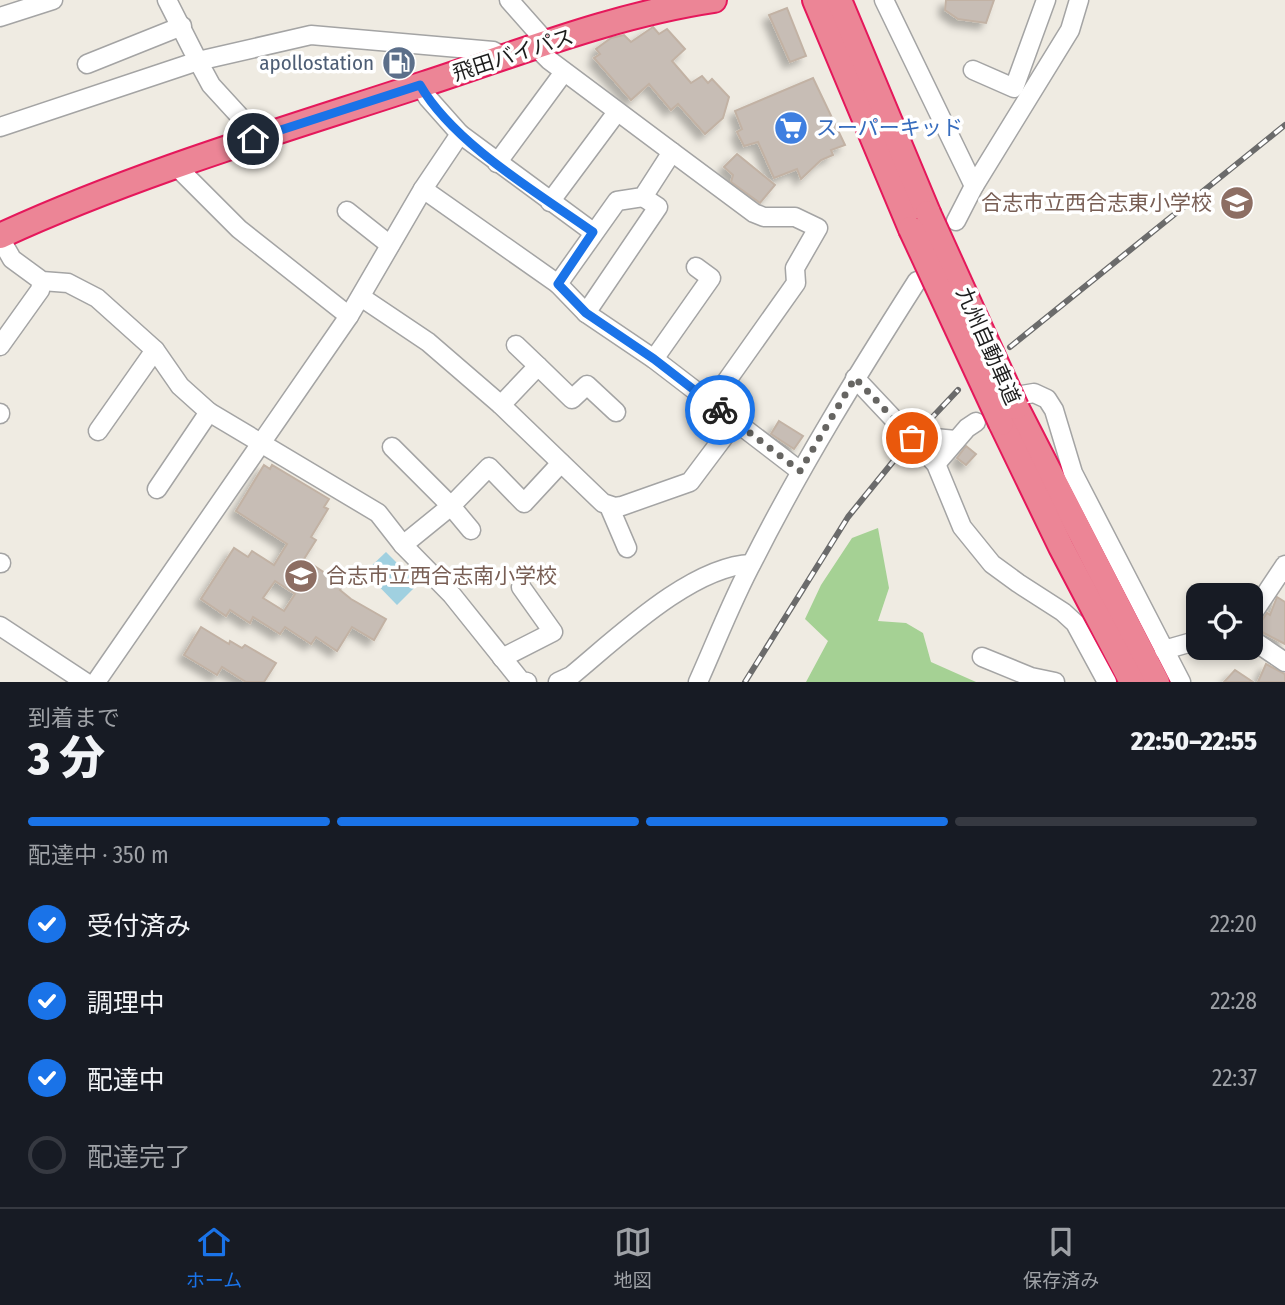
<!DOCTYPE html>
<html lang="ja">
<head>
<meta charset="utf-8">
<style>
  :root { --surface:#171b24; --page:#242831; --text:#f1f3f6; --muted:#9ea1a6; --line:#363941; --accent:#1a73e8 }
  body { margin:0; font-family:"Fira Sans Condensed","Noto Sans JP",sans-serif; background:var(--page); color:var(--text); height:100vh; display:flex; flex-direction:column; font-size:26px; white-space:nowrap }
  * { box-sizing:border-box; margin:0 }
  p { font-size:23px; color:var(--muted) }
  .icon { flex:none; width:38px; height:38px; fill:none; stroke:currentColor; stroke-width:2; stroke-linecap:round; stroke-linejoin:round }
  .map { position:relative; height:682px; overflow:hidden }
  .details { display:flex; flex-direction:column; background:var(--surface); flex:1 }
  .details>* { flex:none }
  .tools { position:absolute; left:1186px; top:583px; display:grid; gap:14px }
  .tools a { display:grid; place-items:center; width:77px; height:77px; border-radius:14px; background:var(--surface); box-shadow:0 4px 10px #0003; font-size:35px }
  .pin { position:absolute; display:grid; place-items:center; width:60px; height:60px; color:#fff; margin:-30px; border:4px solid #fff; border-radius:50%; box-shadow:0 2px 7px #0007 }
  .courier { position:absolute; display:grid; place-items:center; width:70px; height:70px; margin:-35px; border:5px solid #1a73e8; border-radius:50%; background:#fff; color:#222; box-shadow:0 2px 9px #0007 }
  .head em { font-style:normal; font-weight:800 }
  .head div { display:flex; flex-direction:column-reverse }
  .head { display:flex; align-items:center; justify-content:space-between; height:119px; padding:0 28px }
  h1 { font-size:46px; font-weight:800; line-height:52px }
  .bar { display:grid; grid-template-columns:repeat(4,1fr); gap:10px 7px; align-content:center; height:84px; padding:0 28px }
  .bar i { height:9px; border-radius:5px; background:var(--line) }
  .bar .active { background:var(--accent) }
  .bar p { grid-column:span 4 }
  ol { padding:0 28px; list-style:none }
  li { display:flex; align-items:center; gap:21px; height:77px }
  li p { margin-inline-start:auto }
  li .icon { padding:7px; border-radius:50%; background:var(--accent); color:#fff; stroke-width:4 }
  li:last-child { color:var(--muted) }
  li i { width:38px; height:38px; border:4px solid var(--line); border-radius:50% }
  .tabs { display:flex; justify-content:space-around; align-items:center; height:98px; border-top:2px solid var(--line); background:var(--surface); font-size:19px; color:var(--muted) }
  .tabs a { display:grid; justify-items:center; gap:4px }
  .tabs .active { color:var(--accent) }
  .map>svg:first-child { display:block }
  .forest { fill:#a5d194 }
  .water { fill:#a0d0e0 }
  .building { fill:#c7bdb5; stroke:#c2b2a4; stroke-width:2; fill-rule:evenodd; filter:url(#shadow) }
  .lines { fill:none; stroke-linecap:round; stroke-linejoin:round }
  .minor-casing { stroke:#a4a4a4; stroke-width:21 }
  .highway-casing { stroke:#e5185b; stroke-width:28 }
  .minor { stroke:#fff; stroke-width:18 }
  .highway { stroke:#ec8596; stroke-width:24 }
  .rail-casing { stroke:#6b6b6b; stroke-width:6 }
  .rail { stroke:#fff; stroke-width:3.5; stroke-dasharray:10; stroke-linecap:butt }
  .highway-bridge-casing { stroke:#e5185b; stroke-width:28; stroke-linecap:butt }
  .highway-bridge { stroke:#ec8596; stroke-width:24 }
  .done { stroke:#666562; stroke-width:7; stroke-dasharray:0 12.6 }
  .route { stroke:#1a73e8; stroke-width:9 }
  .labels { text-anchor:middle; stroke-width:7; stroke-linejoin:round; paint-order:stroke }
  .street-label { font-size:21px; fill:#1d1d1d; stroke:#fff }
  .service-label { font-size:21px; fill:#4e5e75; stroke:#fff; text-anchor:end }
  .shop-label { font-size:21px; fill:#366cbe; stroke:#fff; text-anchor:start }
  .education-label { font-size:21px; fill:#785e54; stroke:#fff; text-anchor:end }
</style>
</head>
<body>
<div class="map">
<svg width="1285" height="682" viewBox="0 0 1285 682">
  <defs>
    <filter id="shadow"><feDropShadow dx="-6" dy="6" stdDeviation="3.5" flood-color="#0004"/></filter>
  </defs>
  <rect width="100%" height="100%" fill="#efebe2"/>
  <path class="forest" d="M 878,528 L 889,588 L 878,621 L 906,623 L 923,633 L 931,662 L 976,682 L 806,682 L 828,641 L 805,619 L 821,585 L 852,538 Z"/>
  <path class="water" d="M 386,552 L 418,584 L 397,605 L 365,572 Z"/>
  <g class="building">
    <path d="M 946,0 L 994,0 L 986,23 L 958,19 L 945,10 Z"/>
    <path d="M 787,8 L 806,56 L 790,62 L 769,15 Z"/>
    <path d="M 653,27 L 659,34 L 667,29 L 685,49 L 672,61 L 691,83 L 702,76 L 708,83 L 712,79 L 729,97 L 723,118 L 705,134 L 678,104 L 671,110 L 649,84 L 631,100 L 594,58 L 600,54 L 596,49 L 611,38 L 624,35 L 631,42 Z"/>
    <path d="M 813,78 L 845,145 L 831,150 L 833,155 L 821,160 L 801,179 L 797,169 L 774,178 L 758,142 L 744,146 L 737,132 L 742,129 L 735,111 Z"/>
    <path d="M 737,154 L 775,185 L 760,203 L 731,182 L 733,175 L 724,167 Z"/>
    <path d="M 779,421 L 803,436 L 794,449 L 771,434 Z"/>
    <path d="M 966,446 L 976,454 L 966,465 L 957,458 Z"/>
    <path d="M 264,465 L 270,469 L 272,465 L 329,499 L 324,507 L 328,509 L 311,537 L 316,540 L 304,559 L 343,585 L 340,590 L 351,599 L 386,619 L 374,640 L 352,627 L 337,651 L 316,637 L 311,644 L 285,627 L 280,634 L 253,617 L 250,623 L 230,610 L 226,616 L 201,599 L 234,548 L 248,557 L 252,551 L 274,565 L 287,544 L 236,511 ZM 275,581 L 295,594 L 284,611 L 263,598 Z"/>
    <path d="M 1277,597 L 1285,602 L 1285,644 L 1256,629 L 1267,613 L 1270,615 Z"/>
    <path d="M 201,627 L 229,644 L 230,641 L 242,648 L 245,645 L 276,663 L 264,682 L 246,682 L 222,667 L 217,675 L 184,655 Z"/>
    <path d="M 1266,664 L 1285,674 L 1285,682 L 1258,682 Z"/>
    <path d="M 1235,670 L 1253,682 L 1224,682 Z"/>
  </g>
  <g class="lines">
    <g class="minor-casing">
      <g id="minor">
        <path d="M 509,0 L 547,43"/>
        <path d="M 884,0 L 974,186"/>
        <path d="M 0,17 L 53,0"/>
        <path d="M 536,47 L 549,60 L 672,152 L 643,197 L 617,201 L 558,284 L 586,313 L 654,359 L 800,471"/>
        <path d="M 87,64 L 182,26"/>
        <path d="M 973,70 L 1014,88 L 1046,0"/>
        <path d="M 0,127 L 198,61 L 167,0"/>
        <path d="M 460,134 L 593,232"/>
        <path d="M 253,139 L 244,121 L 211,85 L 198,61 L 311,35 L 493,51 L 505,57"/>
        <path d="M 672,152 L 754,213 L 764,217 L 795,217 L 818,228 L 795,268 L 796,283 L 711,403"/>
        <path d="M 497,163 L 564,72"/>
        <path d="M 175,165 L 239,229 L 349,316"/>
        <path d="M 423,189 L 558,284"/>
        <path d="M 550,202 L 617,112"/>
        <path d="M 347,211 L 390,245"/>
        <path d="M 956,221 L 974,186 L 1070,30 L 1079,0"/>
        <path d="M 0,238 L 12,259 L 42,281 L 68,283 L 97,298 L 155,350 L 180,386 L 209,412"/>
        <path d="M 361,297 L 428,342 L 501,405 L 603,503 L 615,507 L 622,506 L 690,482 L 735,422"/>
        <path d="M 586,313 L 658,207 L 643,197"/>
        <path d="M 516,345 L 538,366"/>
        <path d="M 0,346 L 40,290 L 42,281"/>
        <path d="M 654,359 L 711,278 L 696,267"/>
        <path d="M 855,378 L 936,464 L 962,527 L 992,564 L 1018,583 L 1063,612 L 1075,623 L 1107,682"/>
        <path d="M 1022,395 L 1034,393 L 1047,399 L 1054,410 L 1073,473 L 1181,682"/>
        <path d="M 501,405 L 538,366 L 572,399 L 587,385 L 616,412"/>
        <path d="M 0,413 L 0,414"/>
        <path d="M 98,431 L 155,350"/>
        <path d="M 917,442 L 923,437 L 956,440"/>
        <path d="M 392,447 L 451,506 L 471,530"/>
        <path d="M 936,464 L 967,428 L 976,422"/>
        <path d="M 157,489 L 209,412 L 378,513 L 403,545 L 452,595 L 521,681 L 527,682"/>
        <path d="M 609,506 L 627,548"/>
        <path d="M 403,545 L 451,506 L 489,467 L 524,503 L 561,463"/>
        <path d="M 0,563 L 1,563"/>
        <path d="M 1251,616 L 1285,565"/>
        <path d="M 0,626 L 85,682"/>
        <path d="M 1251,639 L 1285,662"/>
        <path d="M 1164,650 L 1199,640"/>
        <path d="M 982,657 L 1031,677 L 1055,682"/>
        <path d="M 502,658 L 553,632 L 521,587"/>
        <path d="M 96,682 L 349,316 L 423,189 L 460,134 L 428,98 L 420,85"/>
        <path d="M 558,682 L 571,676 C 616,639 691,566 751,564"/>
        <path d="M 698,682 C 716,642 732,600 753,561 C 802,464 859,372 917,281"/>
      </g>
    </g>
    <g class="highway-casing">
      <g id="highway">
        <path d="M 815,0 L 911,229"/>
        <path d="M 839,0 L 928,213"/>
        <path d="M 0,236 C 137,173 281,131 424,84 C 519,53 614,15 714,0"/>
        <path d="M 1016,407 L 1157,682"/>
        <path d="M 1001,423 L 1061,547 L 1132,682"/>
      </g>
    </g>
    <use href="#minor" class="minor"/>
    <use href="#highway" class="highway"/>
    <g class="rail-casing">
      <g id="rail">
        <path d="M 1010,347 L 1285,125"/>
        <path d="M 745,682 L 848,517 L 909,442 L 958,390"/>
      </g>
    </g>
    <use href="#rail" class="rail"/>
    <g class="highway-bridge-casing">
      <g id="highway-bridge">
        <path d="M 928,213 L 1016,407"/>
        <path d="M 911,229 L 1001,423"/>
      </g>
    </g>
    <use href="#highway-bridge" class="highway-bridge"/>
  </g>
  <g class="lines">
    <path class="done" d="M 720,410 L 800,471 L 855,378 L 912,438"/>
    <path class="route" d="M 253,139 L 420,85 C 454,144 538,193 593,232 L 558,284 L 586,313 L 654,359 L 720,410"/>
  </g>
  <defs>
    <g id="fuel-disc" transform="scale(1.75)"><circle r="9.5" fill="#5c6f8a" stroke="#fff"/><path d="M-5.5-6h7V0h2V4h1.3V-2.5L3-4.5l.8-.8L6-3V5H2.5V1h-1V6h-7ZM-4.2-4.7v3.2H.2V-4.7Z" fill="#fff"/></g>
    <g id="supermarket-disc" transform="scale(1.75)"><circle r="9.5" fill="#3f7fe0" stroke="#fff"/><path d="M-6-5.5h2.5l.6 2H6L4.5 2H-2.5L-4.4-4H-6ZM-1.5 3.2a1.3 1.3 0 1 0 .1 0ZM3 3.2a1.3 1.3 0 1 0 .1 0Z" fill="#fff"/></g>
    <g id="school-disc" transform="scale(1.75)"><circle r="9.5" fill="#8d6e63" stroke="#fff"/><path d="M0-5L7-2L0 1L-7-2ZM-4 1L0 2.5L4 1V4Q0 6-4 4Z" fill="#fff"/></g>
  </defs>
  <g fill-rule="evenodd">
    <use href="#fuel-disc" x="399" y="63"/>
    <use href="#supermarket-disc" x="791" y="128"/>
    <use href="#school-disc" x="1237" y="203"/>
    <use href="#school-disc" x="301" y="576"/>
  </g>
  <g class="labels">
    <g class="street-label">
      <text transform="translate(513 55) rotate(-18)" y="7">飛田バイパス</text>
      <text transform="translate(988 346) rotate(66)" y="7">九州自動車道</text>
    </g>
    <g class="service-label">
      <text x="374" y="70">apollostation</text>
    </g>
    <g class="shop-label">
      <text x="816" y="135">スーパーキッド</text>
    </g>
    <g class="education-label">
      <text x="1212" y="210">合志市立西合志東小学校</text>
      <text x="326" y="583" text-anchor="start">合志市立西合志南小学校</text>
    </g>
  </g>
</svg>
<div class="tools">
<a><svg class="icon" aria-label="locate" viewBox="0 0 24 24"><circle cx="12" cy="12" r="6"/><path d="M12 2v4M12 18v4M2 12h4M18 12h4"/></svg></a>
</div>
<div class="pin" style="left:912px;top:438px;background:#ea580c"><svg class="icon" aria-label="bag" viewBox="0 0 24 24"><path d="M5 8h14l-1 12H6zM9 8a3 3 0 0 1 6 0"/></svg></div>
<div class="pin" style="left:253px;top:139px;background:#1f2937"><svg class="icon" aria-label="home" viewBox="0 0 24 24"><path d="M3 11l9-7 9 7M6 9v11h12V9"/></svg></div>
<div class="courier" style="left:720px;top:410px"><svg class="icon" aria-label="bike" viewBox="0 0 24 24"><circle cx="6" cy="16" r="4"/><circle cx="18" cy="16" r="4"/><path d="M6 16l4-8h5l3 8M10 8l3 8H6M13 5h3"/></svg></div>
</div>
<section class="details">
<div class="head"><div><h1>3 分</h1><p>到着まで</p></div><em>22:50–22:55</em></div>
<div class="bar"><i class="active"></i><i class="active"></i><i class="active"></i><i></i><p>配達中 · 350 m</p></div>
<ol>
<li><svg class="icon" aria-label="check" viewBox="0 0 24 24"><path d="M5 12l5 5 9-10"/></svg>受付済み<p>22:20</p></li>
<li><svg class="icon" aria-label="check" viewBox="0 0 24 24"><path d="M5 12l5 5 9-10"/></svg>調理中<p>22:28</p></li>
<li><svg class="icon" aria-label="check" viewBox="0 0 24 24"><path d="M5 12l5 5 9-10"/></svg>配達中<p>22:37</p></li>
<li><i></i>配達完了</li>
</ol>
</section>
<nav class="tabs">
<a class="active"><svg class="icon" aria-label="home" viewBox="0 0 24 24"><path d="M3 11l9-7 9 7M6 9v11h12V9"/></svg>ホーム</a>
<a><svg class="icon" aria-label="map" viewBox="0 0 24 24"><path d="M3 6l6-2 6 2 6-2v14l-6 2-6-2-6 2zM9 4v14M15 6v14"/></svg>地図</a>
<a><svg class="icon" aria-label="saved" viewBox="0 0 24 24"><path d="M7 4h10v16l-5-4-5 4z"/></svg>保存済み</a>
</nav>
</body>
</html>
